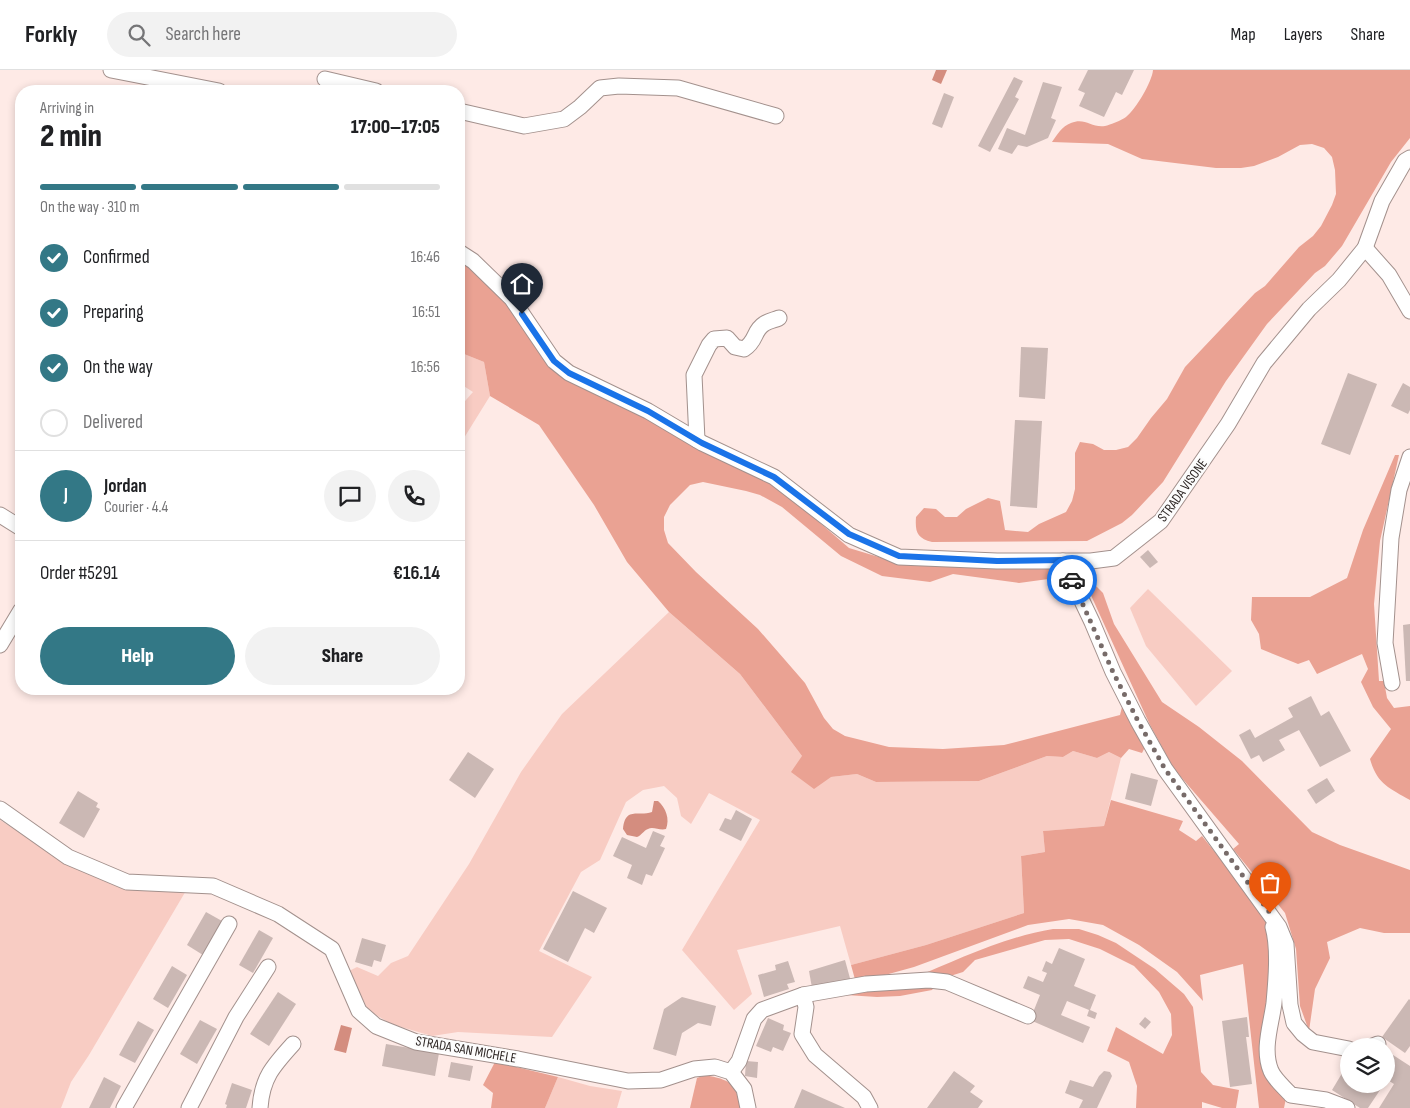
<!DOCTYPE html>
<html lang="en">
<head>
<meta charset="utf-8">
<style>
  :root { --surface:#fff; --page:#f2f2f2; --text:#202124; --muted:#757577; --line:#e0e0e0; --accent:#337886 }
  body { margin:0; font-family:"Sofia Sans Condensed",sans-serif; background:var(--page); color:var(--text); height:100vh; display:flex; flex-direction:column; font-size:19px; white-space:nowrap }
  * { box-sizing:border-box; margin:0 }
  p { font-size:16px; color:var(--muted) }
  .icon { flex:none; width:28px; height:28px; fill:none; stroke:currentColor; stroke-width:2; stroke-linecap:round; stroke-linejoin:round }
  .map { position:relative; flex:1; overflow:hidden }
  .details { position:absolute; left:15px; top:15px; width:450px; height:610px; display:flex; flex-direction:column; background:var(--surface); border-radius:20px; box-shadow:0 2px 8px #0003 }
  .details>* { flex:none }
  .controls { position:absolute; left:1340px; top:968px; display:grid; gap:10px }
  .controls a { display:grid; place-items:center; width:55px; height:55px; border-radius:50%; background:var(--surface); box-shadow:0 2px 8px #0003; font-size:25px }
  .pin { position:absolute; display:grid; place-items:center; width:42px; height:42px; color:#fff; margin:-51px -21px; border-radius:50% 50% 50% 0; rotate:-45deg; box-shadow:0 0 5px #0007 }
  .pin .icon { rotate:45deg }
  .courier { position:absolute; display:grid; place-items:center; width:50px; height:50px; margin:-25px; border:4px solid #1a73e8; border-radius:50%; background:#fff; color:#222; box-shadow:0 1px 6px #0007 }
  .summary em { font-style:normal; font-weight:800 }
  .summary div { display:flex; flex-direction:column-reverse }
  .summary { display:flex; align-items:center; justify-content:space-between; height:85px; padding:0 25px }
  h1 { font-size:32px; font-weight:800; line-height:38px }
  .bar { display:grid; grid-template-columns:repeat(4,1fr); gap:8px 5px; align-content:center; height:60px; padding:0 25px }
  .bar i { height:6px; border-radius:4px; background:var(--line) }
  .bar .active { background:var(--accent) }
  .bar p { grid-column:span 4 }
  .line { display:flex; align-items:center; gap:12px; padding:0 25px; border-top:1px solid var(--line) }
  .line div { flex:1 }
  .round { display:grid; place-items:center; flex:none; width:52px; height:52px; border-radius:26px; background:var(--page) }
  ol { padding:0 25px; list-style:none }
  li { display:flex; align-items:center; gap:15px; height:55px }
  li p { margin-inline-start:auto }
  li .icon { padding:5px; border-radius:50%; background:var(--accent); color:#fff; stroke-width:4 }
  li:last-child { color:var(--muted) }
  li i { width:28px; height:28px; border:2px solid var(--line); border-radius:50% }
  .button { display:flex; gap:10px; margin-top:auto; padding:10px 25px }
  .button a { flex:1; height:58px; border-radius:30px; background:var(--accent); color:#fff; font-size:20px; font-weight:800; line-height:58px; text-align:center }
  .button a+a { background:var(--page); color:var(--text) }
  header { display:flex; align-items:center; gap:30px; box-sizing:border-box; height:70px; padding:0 25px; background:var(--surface); border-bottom:1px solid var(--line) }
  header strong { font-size:24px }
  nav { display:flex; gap:28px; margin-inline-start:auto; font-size:18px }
  .search { width:350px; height:45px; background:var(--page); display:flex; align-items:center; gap:12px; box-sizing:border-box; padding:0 18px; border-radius:28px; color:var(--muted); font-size:19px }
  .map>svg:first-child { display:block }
  .green { fill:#f8ccc3 }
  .forest { fill:#eaa293 }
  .water { fill:#d48d7f }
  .building { fill:#cbb8b4 }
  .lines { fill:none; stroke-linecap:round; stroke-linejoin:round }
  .minor-casing { stroke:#a3918d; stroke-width:17 }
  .minor { stroke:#fff; stroke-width:15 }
  .done { stroke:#776b69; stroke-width:5; stroke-dasharray:0 9 }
  .route { stroke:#1a73e8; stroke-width:6 }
  .labels { text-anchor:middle; stroke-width:4.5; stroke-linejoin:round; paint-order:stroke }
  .street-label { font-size:14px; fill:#2e2725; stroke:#fcfcfc }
</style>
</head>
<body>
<header>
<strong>Forkly</strong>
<div class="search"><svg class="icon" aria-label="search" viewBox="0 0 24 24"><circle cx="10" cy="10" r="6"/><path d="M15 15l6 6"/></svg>Search here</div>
<nav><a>Map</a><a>Layers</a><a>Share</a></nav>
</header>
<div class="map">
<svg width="1410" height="1038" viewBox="0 0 1410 1038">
  <rect width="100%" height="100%" fill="#feeae6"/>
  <g class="green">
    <path d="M 459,282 L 484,292 L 490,326 L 459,376 L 459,338 L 473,322 L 459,313 Z"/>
    <path d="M 1148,519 L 1232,601 L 1196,636 L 1146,576 L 1130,538 Z"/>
    <path d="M 669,542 L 740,604 L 802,686 L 831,707 L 857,704 L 876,712 L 979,711 L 1047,686 L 1063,687 L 1073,681 L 1097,688 L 1109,682 L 1121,688 L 1104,756 L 1043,761 L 1045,782 L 1021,786 L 1024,843 L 926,875 L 851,895 L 840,856 L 737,880 L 752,924 L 734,940 L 682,880 L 760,750 L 709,723 L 691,754 L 681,746 L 677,728 L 664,716 L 643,720 L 626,732 L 600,790 L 581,802 L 539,881 L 592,907 L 552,967 L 458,962 L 432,966 L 391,954 L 368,940 L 349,901 L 357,897 L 378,906 L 391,893 L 408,886 L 469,794 L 521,702 L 562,644 Z"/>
    <path d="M 0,750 L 66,792 L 187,819 L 89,985 L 71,1012 L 61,1038 L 0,1038 Z"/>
    <path d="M 558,1007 L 590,1016 L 622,1021 L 617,1038 L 545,1038 Z"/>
  </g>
  <g class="forest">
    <path d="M 1153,0 L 1410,0 L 1410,68 L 1391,92 L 1342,176 L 1325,196 L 1315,203 L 1267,254 L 1226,311 L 1163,412 L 1132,445 L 1122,453 L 1087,471 L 932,472 C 917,468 915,462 916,447 L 924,438 L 936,439 L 945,447 L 957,447 L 966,439 L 988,428 L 1000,431 L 1005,460 L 1028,462 L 1039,454 L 1066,442 L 1072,431 L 1075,419 L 1075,383 L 1080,372 L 1093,374 L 1104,380 L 1116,380 L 1128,377 L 1137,368 L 1151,348 L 1167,329 L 1185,297 L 1255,223 L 1265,216 L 1299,177 L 1313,166 L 1321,156 L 1332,135 L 1336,124 L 1335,100 L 1332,87 L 1324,78 L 1312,74 L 1300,75 L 1278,87 L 1254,96 L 1241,98 L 1216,98 L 1142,89 L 1108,74 L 1052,72 C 1057,65 1062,56 1071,53 C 1085,47 1091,58 1105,56 C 1110,55 1122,50 1126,47 C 1136,39 1152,12 1153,0 Z"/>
    <path d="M 459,189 L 508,231 L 548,295 L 775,414 L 849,478 L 892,491 L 1057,496 L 1063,507 L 1019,513 L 953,504 L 930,512 L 882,506 L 841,486 L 782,437 L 760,425 L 746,421 L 703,412 L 690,415 L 670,435 L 664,447 L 664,460 L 668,473 L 696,502 L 758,559 L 805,613 L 824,648 L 833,659 L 845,666 L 889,677 L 943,679 L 1004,675 L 1120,645 L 1123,633 L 1145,677 L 1142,683 L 1129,679 L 1121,688 L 1109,682 L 1097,688 L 1073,681 L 1063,687 L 1047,686 L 979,711 L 876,712 L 857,704 L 831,707 L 814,719 L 791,702 L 802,686 L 740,604 L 669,542 L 627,492 L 594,435 L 539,355 L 490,326 L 484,292 L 459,282 Z"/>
    <path d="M 1395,385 L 1399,385 L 1380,471 L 1374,534 L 1379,611 L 1384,611 L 1387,628 L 1394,638 L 1410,636 L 1410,730 C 1389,718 1377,714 1370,689 L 1391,659 L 1373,637 L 1361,612 L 1368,599 L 1362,584 L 1317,604 L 1309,590 L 1298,594 L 1261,579 L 1259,564 L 1251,550 L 1252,527 L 1310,527 L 1347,508 L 1363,460 Z"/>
    <path d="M 1079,499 L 1103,523 L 1114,554 L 1162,632 L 1199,657 L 1242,691 L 1312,762 L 1340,775 L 1410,800 L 1410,863 L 1384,863 L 1360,858 L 1327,872 L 1330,888 L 1315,919 L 1309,961 L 1300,936 L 1296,879 L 1285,843 L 1233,779 L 1239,774 L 1174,699 L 1150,655 Z"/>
    <path d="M 1111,730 L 1183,751 L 1179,760 L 1196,771 L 1202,766 L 1265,845 L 1272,864 L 1264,983 L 1286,1028 L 1284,1038 L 1259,1038 L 1243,894 L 1200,905 L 1203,931 L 1177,902 L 1139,875 L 1103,855 L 1069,849 L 1028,855 L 914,897 L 856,913 L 851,895 L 926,875 L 1024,843 L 1021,786 L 1045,782 L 1043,761 L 1104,756 Z"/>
    <path d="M 1053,859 L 1079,859 L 1098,865 L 1116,873 L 1155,899 L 1184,924 L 1193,937 L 1201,1002 L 1213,1015 L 1239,1020 L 1236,1038 L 1222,1038 L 1202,1032 L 1202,1038 L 1136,1038 L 1137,1016 L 1129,992 L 1107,981 L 1116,957 L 1163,984 L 1172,965 L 1171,944 L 1159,922 L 1134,896 L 1100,879 L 1069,869 L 1045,870 L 975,890 L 963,902 L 947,907 L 911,909 C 957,890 1004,867 1053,859 Z"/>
    <path d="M 937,914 L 932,920 L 900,926 L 877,927 L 846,925 L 865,917 Z"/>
    <path d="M 495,992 L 558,1007 L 545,1038 L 491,1038 L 493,1023 L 483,1015 Z"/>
    <path d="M 705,1005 C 730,1010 735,1012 741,1038 L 690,1038 L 697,1008 Z"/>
  </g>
  <g class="water">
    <path d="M 936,0 L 947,0 L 941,14 L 932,10 Z"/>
    <path d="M 654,731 L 658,731 C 666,738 670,749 666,759 C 660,761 653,756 648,759 C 643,761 642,765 637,767 L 627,765 L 623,759 C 625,736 639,747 652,742 Z"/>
    <path d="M 341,955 L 352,958 L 346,983 L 334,980 Z"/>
  </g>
  <g class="building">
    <path d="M 1088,0 L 1134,0 L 1122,25 L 1116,22 L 1104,47 L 1079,36 L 1085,23 L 1078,20 Z"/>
    <path d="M 1014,7 L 1023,11 L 1015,27 L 1019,29 L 990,82 L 978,76 Z"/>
    <path d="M 1043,12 L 1062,17 L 1051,48 L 1056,50 L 1048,68 L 1027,77 L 1018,75 L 1012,84 L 998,79 L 1007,58 L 1025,65 Z"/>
    <path d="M 944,23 L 954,27 L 942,58 L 932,54 Z"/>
    <path d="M 1021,277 L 1048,278 L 1045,329 L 1019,327 Z"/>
    <path d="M 1348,303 L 1377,314 L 1350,385 L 1321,374 Z"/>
    <path d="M 1403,313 L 1410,317 L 1410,340 L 1408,344 L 1391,336 Z"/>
    <path d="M 1015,350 L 1042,351 L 1037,438 L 1010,436 Z"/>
    <path d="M 1148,480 L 1158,492 L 1150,498 L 1140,487 Z"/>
    <path d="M 1410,554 L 1410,611 L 1406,611 L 1403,555 Z"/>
    <path d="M 1311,626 L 1321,646 L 1329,641 L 1351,681 L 1320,697 L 1299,660 L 1279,670 L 1285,680 L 1263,692 L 1259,685 L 1251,689 L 1239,665 L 1250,659 L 1255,668 L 1293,647 L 1288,638 Z"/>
    <path d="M 468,682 L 494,699 L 475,728 L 449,710 Z"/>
    <path d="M 1131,703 L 1158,710 L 1151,736 L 1125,729 Z"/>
    <path d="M 1327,708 L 1335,721 L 1316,734 L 1307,720 Z"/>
    <path d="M 78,721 L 98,733 L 96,737 L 100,739 L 84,768 L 59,753 Z"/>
    <path d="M 736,740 L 752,749 L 741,771 L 719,760 L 725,748 L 731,750 Z"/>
    <path d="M 653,761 L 665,766 L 660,776 L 665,778 L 652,806 L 646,804 L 642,815 L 627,808 L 632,795 L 613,786 L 622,767 L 646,778 Z"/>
    <path d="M 573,821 L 607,838 L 594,863 L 585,858 L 568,892 L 543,879 Z"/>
    <path d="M 206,842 L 222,851 L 203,885 L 187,875 Z"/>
    <path d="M 259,860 L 273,868 L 253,903 L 239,895 Z"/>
    <path d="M 362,868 L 386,875 L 381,892 L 374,890 L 372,897 L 355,892 Z"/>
    <path d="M 1059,878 L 1085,889 L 1074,916 L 1096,925 L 1090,940 L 1097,943 L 1095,949 L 1087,946 L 1089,940 L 1067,931 L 1061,945 L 1090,957 L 1083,973 L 1030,950 L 1040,925 L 1023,918 L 1028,906 L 1043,912 L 1047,903 L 1042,901 L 1046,891 L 1052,894 Z"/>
    <path d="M 845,890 L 851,912 L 812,918 L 809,901 Z"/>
    <path d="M 788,891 L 795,912 L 787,914 L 789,919 L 764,927 L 758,905 L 776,900 L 775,895 Z"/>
    <path d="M 172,896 L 187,905 L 168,938 L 153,929 Z"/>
    <path d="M 278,922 L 296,934 L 269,976 L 250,964 Z"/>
    <path d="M 682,927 L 716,936 L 711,956 L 698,953 L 682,963 L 676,986 L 653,979 L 664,939 Z"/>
    <path d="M 1409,929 L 1410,930 L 1410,976 L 1405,983 L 1382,967 Z"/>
    <path d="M 1145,947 L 1151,952 L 1145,959 L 1139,954 Z"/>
    <path d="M 1247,947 L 1249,967 L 1246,967 L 1252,1014 L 1230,1017 L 1222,951 Z"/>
    <path d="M 768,948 L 784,955 L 783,960 L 791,963 L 783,981 L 773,977 L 771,982 L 756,976 Z"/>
    <path d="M 200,950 L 217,959 L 197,994 L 180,984 Z"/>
    <path d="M 138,951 L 154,960 L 135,993 L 119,985 Z"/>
    <path d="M 386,974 L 439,983 L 435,1006 L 382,996 Z"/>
    <path d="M 1393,985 L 1410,996 L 1410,1038 L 1379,1038 L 1394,1014 L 1386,1009 L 1386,996 Z"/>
    <path d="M 746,991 L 758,992 L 757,1008 L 745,1006 Z"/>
    <path d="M 451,992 L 473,996 L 470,1011 L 448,1007 Z"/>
    <path d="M 1344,1000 L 1349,1003 L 1349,1014 L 1384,1014 L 1368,1038 L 1360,1038 L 1332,1020 Z"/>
    <path d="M 954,1001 L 975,1016 L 970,1022 L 983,1031 L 978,1038 L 927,1038 Z"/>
    <path d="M 1104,1001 L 1110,1002 L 1112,1006 L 1097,1038 L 1079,1038 L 1083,1030 L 1065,1023 L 1070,1010 L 1093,1017 L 1099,1006 Z"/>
    <path d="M 104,1007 L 121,1016 L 110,1038 L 89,1038 Z"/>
    <path d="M 232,1013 L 252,1020 L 246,1038 L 226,1038 L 227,1035 L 225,1034 Z"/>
    <path d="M 802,1019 L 845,1038 L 794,1038 Z"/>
  </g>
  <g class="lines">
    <g class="minor-casing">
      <g id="minor">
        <path d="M 111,0 L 219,21"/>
        <path d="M 325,9 L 376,21"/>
        <path d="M 459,41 L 524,56 L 564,49 L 580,37 L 600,18 L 619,16 L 678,18 L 776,46"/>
        <path d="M 1365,178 L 1389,205 L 1410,241"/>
        <path d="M 459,182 L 473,191 L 512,229 L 554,291 L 569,303 L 648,341 L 702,373 L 774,407 L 849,465 L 899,487 L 997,491 L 1091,491 L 1114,488 L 1161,451 L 1228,354 L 1264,293 L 1309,239 L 1339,210 L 1365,178 L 1382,131 L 1405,91 L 1410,88"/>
        <path d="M 697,370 L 694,305 L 709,275 L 714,269 L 727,268 L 735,277 L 744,279 C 757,271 753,261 764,254 C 768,251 774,250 779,248"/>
        <path d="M 0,445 L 21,458"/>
        <path d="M 1063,491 L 1092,552 L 1113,602 L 1138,651 L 1165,699 L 1279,857 L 1286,874 L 1290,935 L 1294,953 L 1303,964 L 1313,972 L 1349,979"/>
        <path d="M 0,575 L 21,540"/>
        <path d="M 1392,613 L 1385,573 L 1391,468 L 1399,420 L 1410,387"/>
        <path d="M 0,739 L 68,787 L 127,812 L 213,816 L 278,844 L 332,879 L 359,941 L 376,956 L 416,972 L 518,989 L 628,1011 L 661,1010 L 694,999 L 715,997 L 731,1002 L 744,1019 L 748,1038"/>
        <path d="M 1273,857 C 1279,878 1276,911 1274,933 C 1271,956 1262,979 1271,1001 C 1275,1010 1285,1018 1291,1025 L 1326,1030 L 1347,1038"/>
        <path d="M 803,925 L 806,937 L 802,964 L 815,985 L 864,1027 L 870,1038"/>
        <path d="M 1373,976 L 1378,974"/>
        <path d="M 731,1002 L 739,991 L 754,949 L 762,940 L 803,925 L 866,914 L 929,910 L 947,912 L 1028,946"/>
        <path d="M 124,1038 L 229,854"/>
        <path d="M 189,1038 L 236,947 L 268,897"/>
        <path d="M 260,1038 C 262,1008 273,996 293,974"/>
      </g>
    </g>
    <use href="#minor" class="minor"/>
  </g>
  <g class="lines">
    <path class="done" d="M 1072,510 L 1113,602 L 1138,651 L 1165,699 L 1270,843"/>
    <path class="route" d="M 522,244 L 554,291 L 569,303 L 648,341 L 702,373 L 774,407 L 849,464 L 899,486 L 997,491 L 1063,490 L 1072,510"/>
  </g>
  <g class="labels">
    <g class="street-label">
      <text transform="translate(1182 420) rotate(-54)" y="5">STRADA VISONE</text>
      <text transform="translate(466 979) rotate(10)" y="5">STRADA SAN MICHELE</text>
    </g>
  </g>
</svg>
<div class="controls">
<a><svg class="icon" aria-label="layers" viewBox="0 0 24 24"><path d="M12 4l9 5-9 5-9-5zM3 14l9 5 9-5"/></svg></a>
</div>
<div class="pin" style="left:1270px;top:843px;background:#ea580c"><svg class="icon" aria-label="bag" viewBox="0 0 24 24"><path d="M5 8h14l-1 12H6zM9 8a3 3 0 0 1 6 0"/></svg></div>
<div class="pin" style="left:522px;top:244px;background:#1f2937"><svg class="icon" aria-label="home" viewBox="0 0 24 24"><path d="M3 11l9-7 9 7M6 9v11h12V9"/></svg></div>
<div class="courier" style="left:1072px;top:510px"><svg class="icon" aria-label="car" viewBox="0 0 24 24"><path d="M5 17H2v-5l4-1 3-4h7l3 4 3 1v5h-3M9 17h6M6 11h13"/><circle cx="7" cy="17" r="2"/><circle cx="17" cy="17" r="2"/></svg></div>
<section class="details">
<div class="summary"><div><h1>2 min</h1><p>Arriving in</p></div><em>17:00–17:05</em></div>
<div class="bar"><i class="active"></i><i class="active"></i><i class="active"></i><i></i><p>On the way · 310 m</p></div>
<ol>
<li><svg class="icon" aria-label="check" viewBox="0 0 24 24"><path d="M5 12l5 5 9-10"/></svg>Confirmed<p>16:46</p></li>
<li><svg class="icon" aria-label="check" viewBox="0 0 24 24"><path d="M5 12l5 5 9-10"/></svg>Preparing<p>16:51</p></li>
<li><svg class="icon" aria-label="check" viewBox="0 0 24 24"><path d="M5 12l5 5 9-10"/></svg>On the way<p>16:56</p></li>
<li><i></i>Delivered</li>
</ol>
<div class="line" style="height:90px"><b class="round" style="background:var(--accent);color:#fff">J</b><div><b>Jordan</b><p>Courier · 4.4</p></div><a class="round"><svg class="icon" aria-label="chat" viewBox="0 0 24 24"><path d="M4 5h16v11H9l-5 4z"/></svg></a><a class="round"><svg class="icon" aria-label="phone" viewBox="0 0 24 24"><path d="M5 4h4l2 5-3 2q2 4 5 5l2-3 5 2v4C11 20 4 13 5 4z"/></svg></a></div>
<div class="line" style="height:65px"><div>Order #5291</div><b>€16.14</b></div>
<div class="button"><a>Help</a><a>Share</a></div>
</section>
</div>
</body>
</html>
